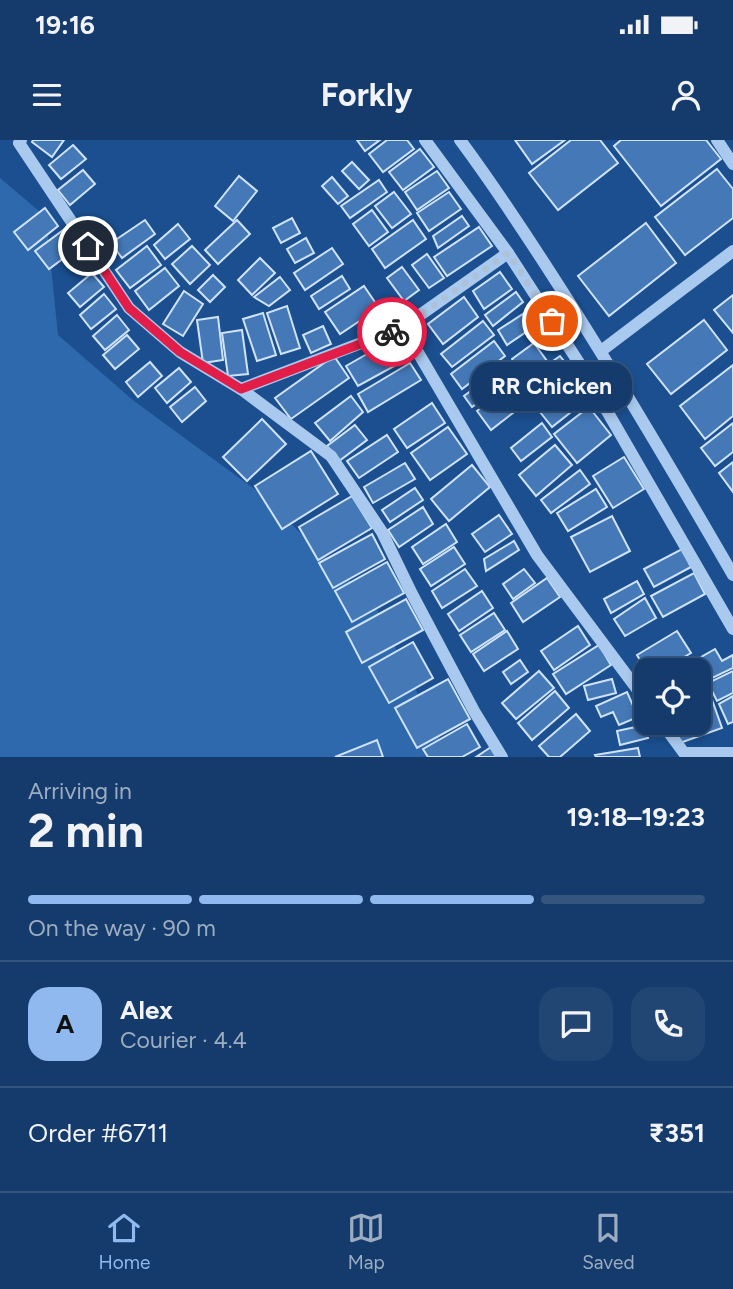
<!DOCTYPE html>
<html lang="en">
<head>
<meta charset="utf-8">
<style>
  :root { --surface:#143b6b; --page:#214673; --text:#f1f3f6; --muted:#9dadc1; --line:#33557e; --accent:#90b9f0 }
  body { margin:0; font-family:Figtree,sans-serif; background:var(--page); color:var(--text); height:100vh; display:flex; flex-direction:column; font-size:26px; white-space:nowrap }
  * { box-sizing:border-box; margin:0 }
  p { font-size:23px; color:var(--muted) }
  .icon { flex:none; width:38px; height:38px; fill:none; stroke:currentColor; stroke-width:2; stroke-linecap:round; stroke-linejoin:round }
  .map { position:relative; height:617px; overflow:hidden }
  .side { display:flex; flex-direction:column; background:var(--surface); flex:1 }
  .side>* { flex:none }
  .tools { position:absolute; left:634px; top:518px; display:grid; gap:14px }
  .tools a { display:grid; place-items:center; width:77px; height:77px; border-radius:14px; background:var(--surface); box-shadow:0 4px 10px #0003,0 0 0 2px var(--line); font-size:35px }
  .pin { position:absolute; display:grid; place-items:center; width:60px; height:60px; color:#fff; margin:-30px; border:4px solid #fff; border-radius:50%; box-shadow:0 2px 7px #0007 }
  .courier { position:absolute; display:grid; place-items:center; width:70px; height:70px; margin:-35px; border:5px solid #e11d48; border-radius:50%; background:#fff; color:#222; box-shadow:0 2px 9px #0007 }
  .bubble { position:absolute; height:49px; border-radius:21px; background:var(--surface); box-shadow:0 4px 10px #0003,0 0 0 2px var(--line); font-size:23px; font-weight:700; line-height:49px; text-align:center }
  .head em { font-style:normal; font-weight:700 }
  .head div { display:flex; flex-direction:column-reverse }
  .head { display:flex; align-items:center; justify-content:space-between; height:119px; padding:0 28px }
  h1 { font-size:46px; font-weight:700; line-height:52px }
  .bar { display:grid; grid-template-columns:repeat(4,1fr); gap:10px 7px; align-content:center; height:84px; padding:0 28px }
  .bar i { height:9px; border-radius:5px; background:var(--line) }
  .bar .on { background:var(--accent) }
  .bar p { grid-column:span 4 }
  .line { display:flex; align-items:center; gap:18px; padding:0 28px; border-top:2px solid var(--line) }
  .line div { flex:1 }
  .round { display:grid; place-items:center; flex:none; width:74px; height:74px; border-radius:21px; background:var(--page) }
  .status { display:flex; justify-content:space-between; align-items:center; height:49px; padding:0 35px; background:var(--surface); direction:ltr }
  .status svg { height:19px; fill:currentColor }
  header { display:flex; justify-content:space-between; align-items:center; height:91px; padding:0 28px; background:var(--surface); font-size:32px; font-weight:700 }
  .menu { display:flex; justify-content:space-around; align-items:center; height:98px; border-top:2px solid var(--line); background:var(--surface); font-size:19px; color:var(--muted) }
  .menu a { display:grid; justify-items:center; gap:4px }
  .menu .on { color:var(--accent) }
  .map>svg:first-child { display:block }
  .green { fill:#2e69ad }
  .building { fill:#4478b7; stroke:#cfe3fa; stroke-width:2 }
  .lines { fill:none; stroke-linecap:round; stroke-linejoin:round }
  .minor { stroke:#a9c9ee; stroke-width:12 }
  .done { stroke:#afc1d8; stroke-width:7; stroke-dasharray:0 12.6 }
  .route { stroke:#e11d48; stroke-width:9 }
</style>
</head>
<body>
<div class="status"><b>19:16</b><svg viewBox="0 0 49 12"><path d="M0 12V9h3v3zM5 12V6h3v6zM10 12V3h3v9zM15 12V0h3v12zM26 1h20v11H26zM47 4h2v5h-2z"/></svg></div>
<header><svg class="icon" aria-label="menu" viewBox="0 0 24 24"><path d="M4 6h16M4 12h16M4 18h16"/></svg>Forkly<svg class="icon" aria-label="person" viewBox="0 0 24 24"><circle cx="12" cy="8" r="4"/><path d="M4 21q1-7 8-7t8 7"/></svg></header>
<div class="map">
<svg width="733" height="617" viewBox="0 0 733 617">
  <rect width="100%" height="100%" fill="#1b4f8f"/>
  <path class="green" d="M 0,38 L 46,77 L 58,195 L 134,261 L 257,351 L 375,465 L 448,617 L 0,617 Z"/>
  <g class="building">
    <path d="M 33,0 L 64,0 L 52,17 L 32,2 Z"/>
    <path d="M 357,0 L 380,0 L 365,11 Z"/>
    <path d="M 387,0 L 407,0 L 414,9 L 383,32 L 369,14 Z"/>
    <path d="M 515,0 L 565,0 L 532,24 Z"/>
    <path d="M 571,0 L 600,0 L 618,23 L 558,70 L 529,33 Z"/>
    <path d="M 621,0 L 706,0 L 721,19 L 661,66 L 614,6 Z"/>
    <path d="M 73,5 L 86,19 L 61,39 L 49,25 Z"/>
    <path d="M 420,9 L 434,27 L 403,50 L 389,32 Z"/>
    <path d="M 352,22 L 369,40 L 359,49 L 342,31 Z"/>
    <path d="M 717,29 L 733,49 L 733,78 L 685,115 L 655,77 Z"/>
    <path d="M 83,30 L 95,44 L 70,65 L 58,50 Z"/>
    <path d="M 437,31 L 449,48 L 417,70 L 405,52 Z"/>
    <path d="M 239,36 L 257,51 L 233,81 L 215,66 Z"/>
    <path d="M 332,37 L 348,56 L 338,64 L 322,46 Z"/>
    <path d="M 379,40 L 387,52 L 350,78 L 341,66 Z"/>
    <path d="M 394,52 L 411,74 L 392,88 L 375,66 Z"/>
    <path d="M 449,52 L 461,69 L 429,91 L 417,73 Z"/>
    <path d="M 45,68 L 58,86 L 28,110 L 14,92 Z"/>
    <path d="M 372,70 L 388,92 L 369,106 L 353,84 Z"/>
    <path d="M 462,76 L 469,86 L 438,108 L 433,96 Z"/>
    <path d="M 292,78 L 300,93 L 281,103 L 273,88 Z"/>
    <path d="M 145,80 L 155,94 L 122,118 L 111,103 Z"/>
    <path d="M 237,80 L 250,94 L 218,124 L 205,110 Z"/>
    <path d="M 413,80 L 426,99 L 385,128 L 372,109 Z"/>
    <path d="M 646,83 L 676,123 L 609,176 L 578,136 Z"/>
    <path d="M 178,84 L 190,99 L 165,119 L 154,105 Z"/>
    <path d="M 479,87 L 492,106 L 447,136 L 434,117 Z"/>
    <path d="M 66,88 L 80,106 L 49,129 L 35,111 Z"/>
    <path d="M 306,98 L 314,113 L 295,123 L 287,109 Z"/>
    <path d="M 147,106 L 161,125 L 130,148 L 116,130 Z"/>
    <path d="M 192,106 L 210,125 L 190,144 L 172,124 Z"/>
    <path d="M 332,108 L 343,124 L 305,150 L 294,133 Z"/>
    <path d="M 427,114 L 444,138 L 429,148 L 412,125 Z"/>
    <path d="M 260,118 L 275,133 L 252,155 L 238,140 Z"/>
    <path d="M 402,127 L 419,150 L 404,161 L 387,138 Z"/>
    <path d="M 165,128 L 179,146 L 149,170 L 135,151 Z"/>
    <path d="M 500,132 L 512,149 L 484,169 L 473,151 Z"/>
    <path d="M 92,133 L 104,147 L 80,167 L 68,153 Z"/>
    <path d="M 213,135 L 225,147 L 210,162 L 198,150 Z"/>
    <path d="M 342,136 L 350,149 L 319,169 L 311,156 Z"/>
    <path d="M 280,137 L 290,150 L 269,166 L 254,157 Z"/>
    <path d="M 364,146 L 379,168 L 340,194 L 325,172 Z"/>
    <path d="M 184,151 L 203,164 L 183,196 L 163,184 Z"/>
    <path d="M 516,152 L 523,162 L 493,186 L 485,175 Z"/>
    <path d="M 104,154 L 116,169 L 91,189 L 80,175 Z"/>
    <path d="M 733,155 L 733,193 L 714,170 Z"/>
    <path d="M 464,157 L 478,177 L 443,204 L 428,184 Z"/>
    <path d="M 287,166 L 300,208 L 281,214 L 267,173 Z"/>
    <path d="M 526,172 L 535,186 L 507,205 L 498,190 Z"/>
    <path d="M 263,173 L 276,215 L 257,221 L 243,179 Z"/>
    <path d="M 117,175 L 129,190 L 105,210 L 93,196 Z"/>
    <path d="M 218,177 L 223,220 L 203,223 L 197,180 Z"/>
    <path d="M 704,180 L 727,210 L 671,254 L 647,224 Z"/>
    <path d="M 483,181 L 494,195 L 452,227 L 441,214 Z"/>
    <path d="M 323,186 L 331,204 L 311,213 L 303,195 Z"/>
    <path d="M 242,190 L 248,234 L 228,236 L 222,193 Z"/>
    <path d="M 127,195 L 139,209 L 115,229 L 103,215 Z"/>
    <path d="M 395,198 L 407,219 L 358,246 L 346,226 Z"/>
    <path d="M 494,201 L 505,216 L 462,249 L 451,234 Z"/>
    <path d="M 534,203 L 547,221 L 524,237 L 512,219 Z"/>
    <path d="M 334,216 L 349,238 L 291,279 L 275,258 Z"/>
    <path d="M 560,216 L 567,225 L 531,250 L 524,241 Z"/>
    <path d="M 150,222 L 162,236 L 138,257 L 126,242 Z"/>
    <path d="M 410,223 L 421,240 L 368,272 L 358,254 Z"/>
    <path d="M 733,225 L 733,276 L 705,299 L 680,266 Z"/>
    <path d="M 179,228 L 191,242 L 167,263 L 155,248 Z"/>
    <path d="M 500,229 L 508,240 L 472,267 L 464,256 Z"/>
    <path d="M 516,241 L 531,259 L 491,290 L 477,271 Z"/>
    <path d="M 569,241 L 585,261 L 552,287 L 536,267 Z"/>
    <path d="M 195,247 L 206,261 L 182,282 L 170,267 Z"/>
    <path d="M 351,256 L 363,272 L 330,301 L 315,283 Z"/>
    <path d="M 432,263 L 445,283 L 407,308 L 394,289 Z"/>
    <path d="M 589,267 L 611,295 L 577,323 L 554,294 Z"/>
    <path d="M 262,279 L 286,304 L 247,341 L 223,317 Z"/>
    <path d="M 542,283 L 552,297 L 521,321 L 511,308 Z"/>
    <path d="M 733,283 L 733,312 L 715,326 L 701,308 Z"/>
    <path d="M 355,285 L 367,300 L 339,321 L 327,306 Z"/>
    <path d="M 448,287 L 467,314 L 430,340 L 411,313 Z"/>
    <path d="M 387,295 L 398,312 L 359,338 L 347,321 Z"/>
    <path d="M 555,305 L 572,325 L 536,356 L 519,335 Z"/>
    <path d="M 311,311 L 338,354 L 282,389 L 255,346 Z"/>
    <path d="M 624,317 L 644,349 L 613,368 L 593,336 Z"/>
    <path d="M 733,322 L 733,352 L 719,333 Z"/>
    <path d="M 405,323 L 415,339 L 373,363 L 364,347 Z"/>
    <path d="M 472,325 L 490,347 L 449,381 L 431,359 Z"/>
    <path d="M 580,330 L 590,344 L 551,373 L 541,360 Z"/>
    <path d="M 415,348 L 423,360 L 390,382 L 382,370 Z"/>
    <path d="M 596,349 L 607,367 L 568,391 L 557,373 Z"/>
    <path d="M 352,356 L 372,388 L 318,420 L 299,387 Z"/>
    <path d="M 423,367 L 433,384 L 399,407 L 388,390 Z"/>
    <path d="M 499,375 L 512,394 L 485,412 L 472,394 Z"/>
    <path d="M 612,376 L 630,411 L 590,432 L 571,397 Z"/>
    <path d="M 446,384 L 457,402 L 423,424 L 412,407 Z"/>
    <path d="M 372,394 L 385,419 L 333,448 L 319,423 Z"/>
    <path d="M 514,401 L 519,410 L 486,431 L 484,419 Z"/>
    <path d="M 454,407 L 465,424 L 431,446 L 420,429 Z"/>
    <path d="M 682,409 L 691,427 L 654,447 L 644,429 Z"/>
    <path d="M 387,422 L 404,453 L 352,482 L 335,451 Z"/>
    <path d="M 465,429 L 477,446 L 442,468 L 432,451 Z"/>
    <path d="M 524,429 L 535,443 L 513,459 L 503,444 Z"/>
    <path d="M 694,433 L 705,454 L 663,477 L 651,456 Z"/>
    <path d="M 547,438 L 560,457 L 523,482 L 511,463 Z"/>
    <path d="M 637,441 L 644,454 L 611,473 L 604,459 Z"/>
    <path d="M 482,451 L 493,468 L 459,491 L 448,474 Z"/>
    <path d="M 645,458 L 656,478 L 625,496 L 614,479 Z"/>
    <path d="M 406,459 L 423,490 L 362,523 L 346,492 Z"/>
    <path d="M 494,473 L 505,490 L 471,512 L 460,495 Z"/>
    <path d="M 578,486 L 590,505 L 554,530 L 541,511 Z"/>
    <path d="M 507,491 L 518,509 L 484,531 L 473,514 Z"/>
    <path d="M 677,491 L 691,513 L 662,530 L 646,530 L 637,515 Z"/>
    <path d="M 413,502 L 433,538 L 389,563 L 369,527 Z"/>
    <path d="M 599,505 L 611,525 L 566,554 L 553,534 Z"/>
    <path d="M 715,509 L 722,521 L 733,515 L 733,528 L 706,541 L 696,520 Z"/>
    <path d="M 520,520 L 528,532 L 511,544 L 503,532 Z"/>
    <path d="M 539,531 L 554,548 L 516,579 L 502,563 Z"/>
    <path d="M 733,531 L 733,553 L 717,561 L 708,543 Z"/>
    <path d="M 448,539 L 470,579 L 417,608 L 395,568 Z"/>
    <path d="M 612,539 L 616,553 L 588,560 L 584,546 Z"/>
    <path d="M 555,551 L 569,568 L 532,600 L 518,583 Z"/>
    <path d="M 627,552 L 638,577 L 619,585 L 613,572 L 601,577 L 596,566 Z"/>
    <path d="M 710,554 L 722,588 L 680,603 L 673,583 L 698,583 L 698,558 Z"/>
    <path d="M 733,556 L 733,582 L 728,584 L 719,564 Z"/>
    <path d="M 576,574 L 590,591 L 560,617 L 549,617 L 539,606 Z"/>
    <path d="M 467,584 L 480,607 L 462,617 L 428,617 L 423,609 Z"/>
    <path d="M 645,585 L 648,598 L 620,605 L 617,591 Z"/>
    <path d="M 377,600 L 383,617 L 335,617 Z"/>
    <path d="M 491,607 L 498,617 L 476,617 Z"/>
    <path d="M 638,608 L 640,617 L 596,617 L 595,615 Z"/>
  </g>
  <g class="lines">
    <g class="minor">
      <path d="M 21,0 L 19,3 L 129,168 L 180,212 L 241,249 L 331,316 L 382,392 L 412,454 L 474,571 L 502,617"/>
      <path d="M 425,0 L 508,113 L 581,226 L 733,489"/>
      <path d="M 460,0 C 495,47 527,96 559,146 C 620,241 677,338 733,435"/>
      <path d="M 717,0 L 733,24"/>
      <path d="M 403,187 L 537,415 L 646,561"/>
      <path d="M 601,211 L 733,111"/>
      <path d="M 241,249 L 403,187 L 508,113"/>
      <path d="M 662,583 L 684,613 L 733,613"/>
    </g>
  </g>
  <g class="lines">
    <path class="done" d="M 392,192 L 403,187 L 508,113 L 552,181"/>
    <path class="route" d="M 88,106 L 129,168 L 180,212 L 241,249 L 392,192"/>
  </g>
</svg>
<div class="tools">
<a><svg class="icon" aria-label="locate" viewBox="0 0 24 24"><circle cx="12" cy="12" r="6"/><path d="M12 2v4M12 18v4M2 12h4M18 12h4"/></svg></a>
</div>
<div class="pin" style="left:552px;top:181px;background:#ea580c"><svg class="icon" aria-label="bag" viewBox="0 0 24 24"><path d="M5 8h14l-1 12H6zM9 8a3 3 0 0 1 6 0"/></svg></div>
<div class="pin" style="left:88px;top:106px;background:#1f2937"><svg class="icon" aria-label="home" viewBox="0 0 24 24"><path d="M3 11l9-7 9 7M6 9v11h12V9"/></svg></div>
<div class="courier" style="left:392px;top:192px"><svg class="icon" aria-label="bike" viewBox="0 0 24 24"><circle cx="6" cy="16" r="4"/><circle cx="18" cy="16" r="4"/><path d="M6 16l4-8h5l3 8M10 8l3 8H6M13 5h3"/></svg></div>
<div class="bubble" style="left:471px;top:222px;width:161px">RR Chicken</div>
</div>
<section class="side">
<div class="head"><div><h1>2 min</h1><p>Arriving in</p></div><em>19:18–19:23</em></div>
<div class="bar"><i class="on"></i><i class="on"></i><i class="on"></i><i></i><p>On the way · 90 m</p></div>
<div class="line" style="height:126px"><b class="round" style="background:var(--accent);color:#111">A</b><div><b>Alex</b><p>Courier · 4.4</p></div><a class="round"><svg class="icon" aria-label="chat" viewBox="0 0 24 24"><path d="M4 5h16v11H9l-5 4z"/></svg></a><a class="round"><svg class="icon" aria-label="phone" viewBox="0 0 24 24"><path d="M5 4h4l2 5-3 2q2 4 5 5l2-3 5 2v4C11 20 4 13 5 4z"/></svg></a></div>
<div class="line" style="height:91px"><div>Order #6711</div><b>₹351</b></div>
</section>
<nav class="menu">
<a class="on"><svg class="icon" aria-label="home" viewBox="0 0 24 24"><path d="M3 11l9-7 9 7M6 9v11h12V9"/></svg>Home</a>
<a><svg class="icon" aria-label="map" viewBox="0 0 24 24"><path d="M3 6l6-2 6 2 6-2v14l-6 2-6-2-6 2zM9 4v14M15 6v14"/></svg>Map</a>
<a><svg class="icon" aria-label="saved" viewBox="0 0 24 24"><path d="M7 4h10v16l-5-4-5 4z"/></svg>Saved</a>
</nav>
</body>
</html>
